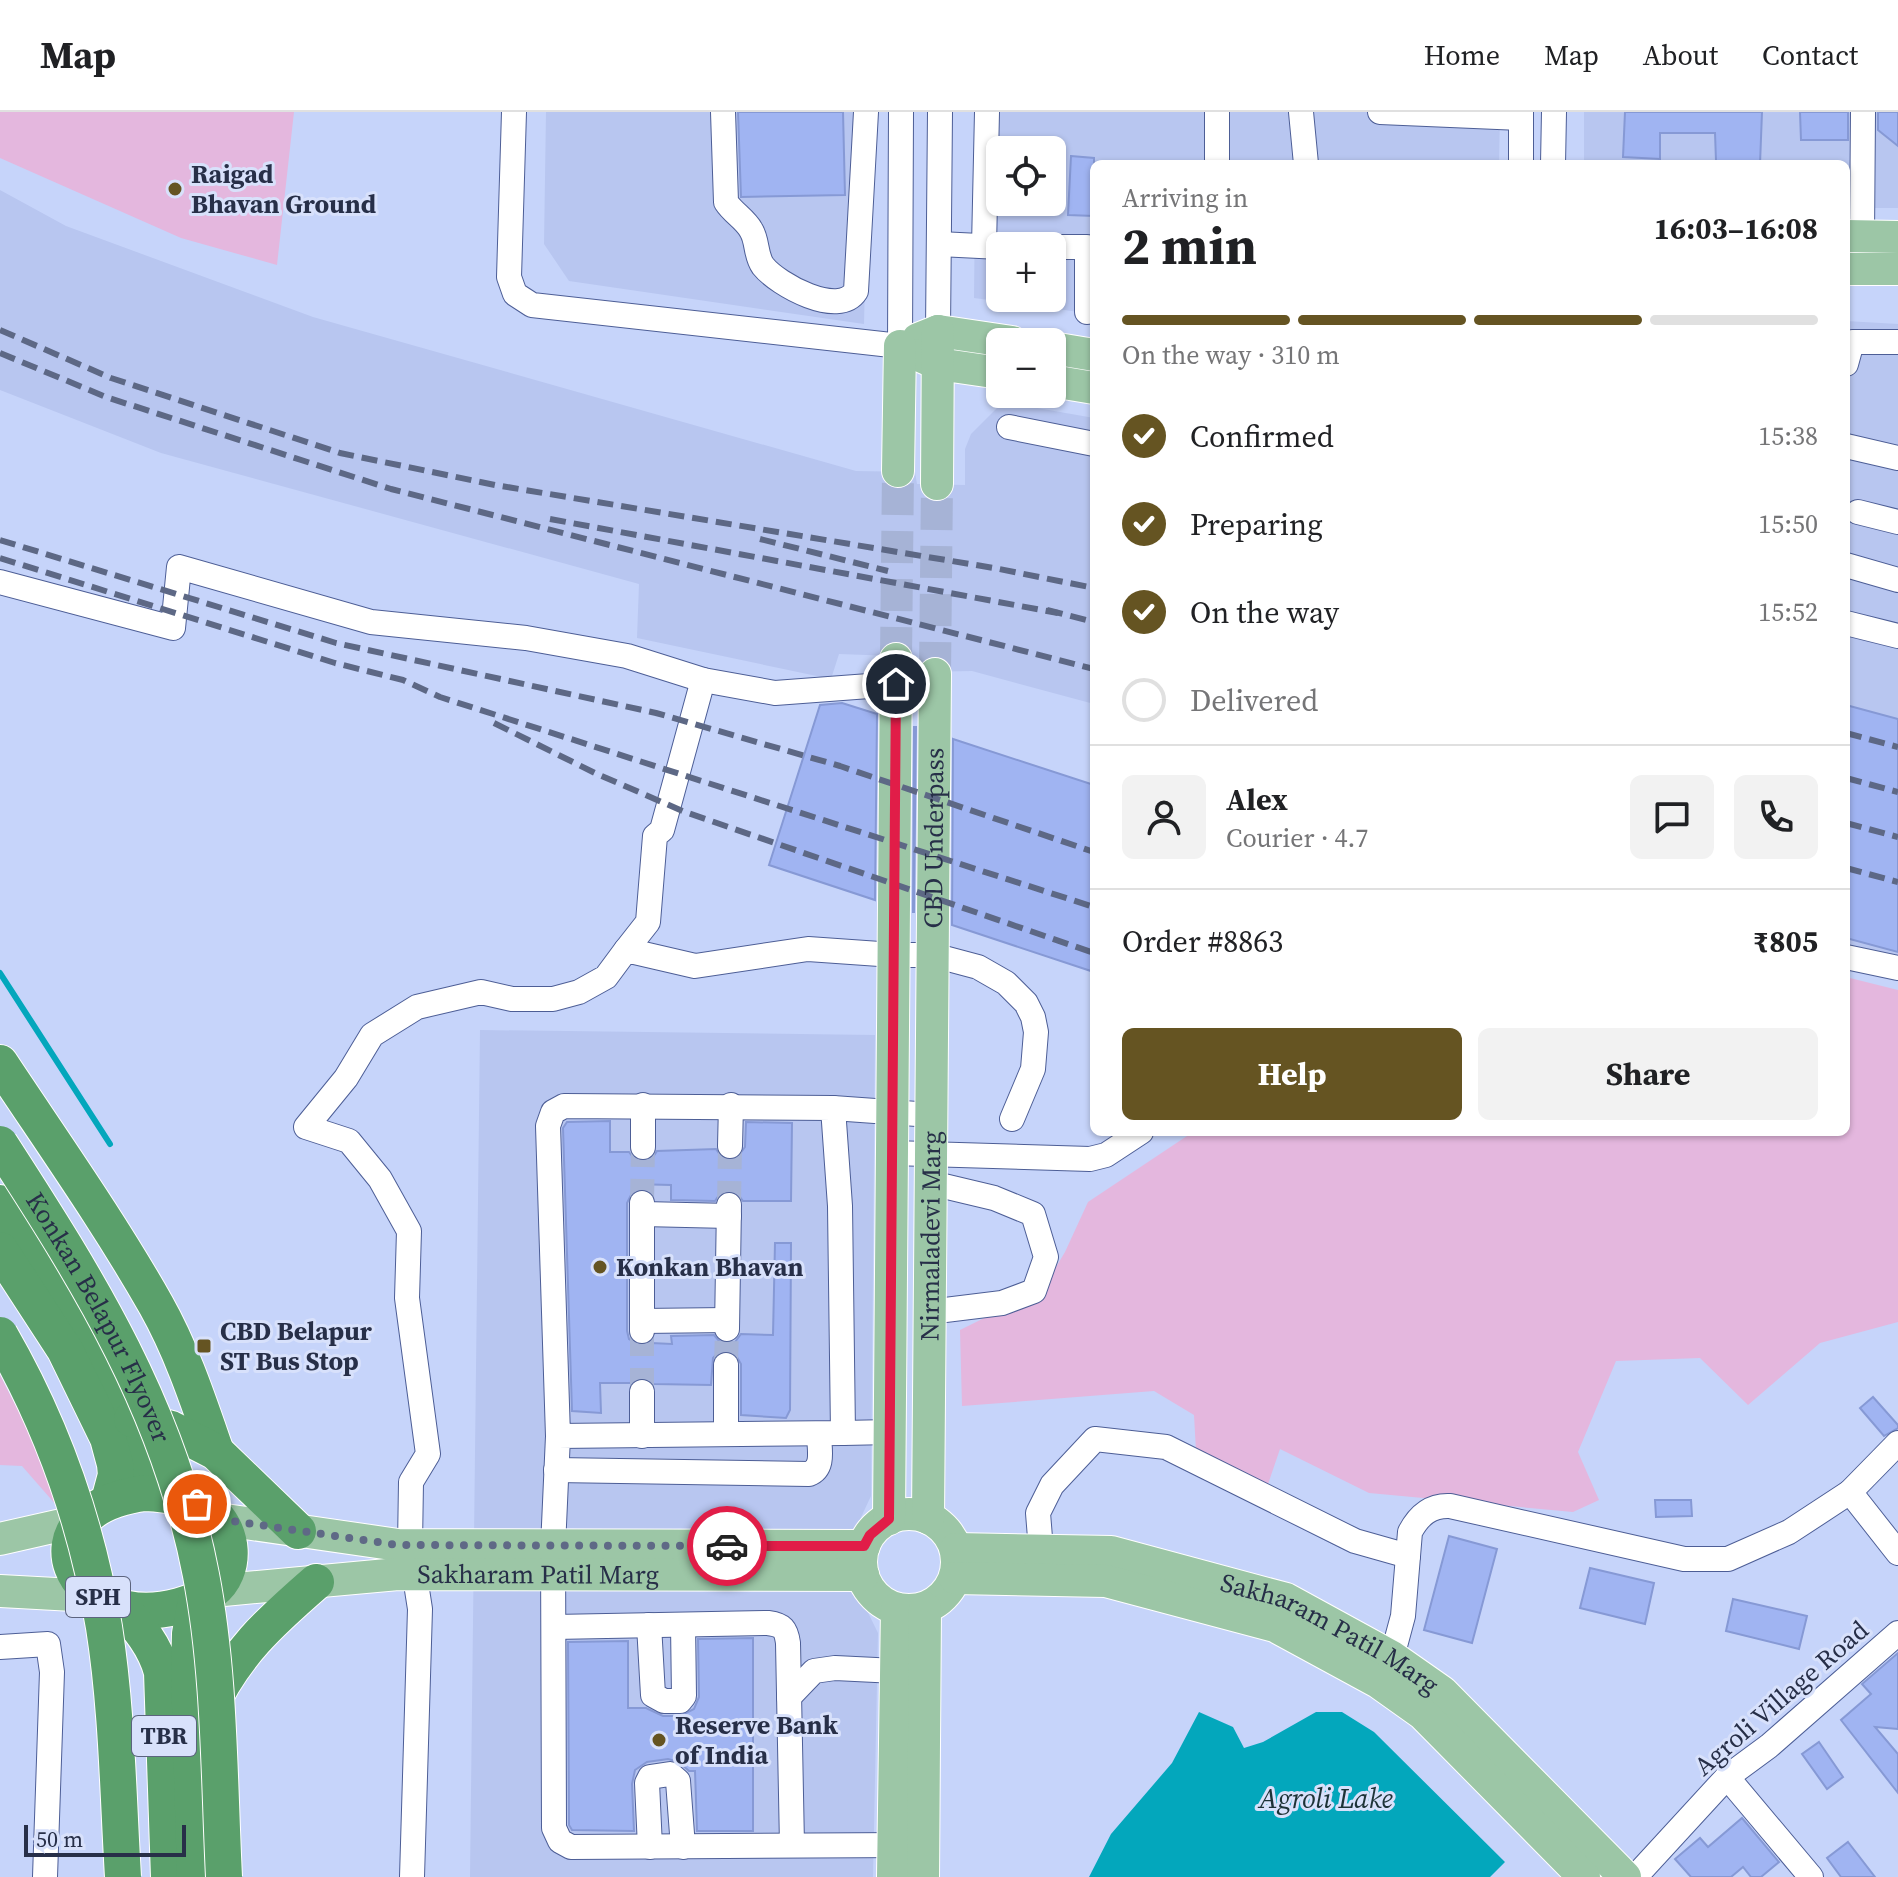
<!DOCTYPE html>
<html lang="en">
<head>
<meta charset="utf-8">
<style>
  :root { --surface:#fff; --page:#f2f2f2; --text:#202124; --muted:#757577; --line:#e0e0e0; --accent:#655422 }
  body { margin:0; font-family:"Source Serif 4",serif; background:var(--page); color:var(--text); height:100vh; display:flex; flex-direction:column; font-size:30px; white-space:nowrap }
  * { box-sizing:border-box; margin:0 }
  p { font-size:26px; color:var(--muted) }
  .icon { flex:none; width:44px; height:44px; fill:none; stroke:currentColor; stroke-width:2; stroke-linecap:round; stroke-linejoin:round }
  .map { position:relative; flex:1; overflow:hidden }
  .drawer { position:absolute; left:1090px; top:48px; width:760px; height:976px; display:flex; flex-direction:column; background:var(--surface); border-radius:12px; box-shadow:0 2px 6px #0004 }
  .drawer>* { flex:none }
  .tools { position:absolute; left:986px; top:24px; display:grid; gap:16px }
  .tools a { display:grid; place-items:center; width:80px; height:80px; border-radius:12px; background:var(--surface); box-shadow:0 2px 6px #0004; font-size:40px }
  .scale { position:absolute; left:24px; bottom:20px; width:162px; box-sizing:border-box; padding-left:8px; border:4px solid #272f48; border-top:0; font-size:22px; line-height:28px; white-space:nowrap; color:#272f48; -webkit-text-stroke:6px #d8e1fb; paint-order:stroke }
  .pin { position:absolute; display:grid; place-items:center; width:68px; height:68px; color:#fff; margin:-34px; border:4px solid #fff; border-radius:50%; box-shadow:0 2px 8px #0007 }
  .courier { position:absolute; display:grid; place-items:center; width:80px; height:80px; margin:-40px; border:6px solid #e11d48; border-radius:50%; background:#fff; color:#222; box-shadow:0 2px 10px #0007 }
  .headline em { font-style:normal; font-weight:700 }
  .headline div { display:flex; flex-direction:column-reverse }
  .headline { display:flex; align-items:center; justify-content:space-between; height:136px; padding:0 32px }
  h1 { font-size:52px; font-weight:700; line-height:60px }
  .bar { display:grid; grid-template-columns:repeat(4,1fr); gap:12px 8px; align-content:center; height:96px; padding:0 32px }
  .bar i { height:10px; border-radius:6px; background:var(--line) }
  .bar .active { background:var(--accent) }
  .bar p { grid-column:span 4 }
  .line { display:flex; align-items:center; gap:20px; padding:0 32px; border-top:2px solid var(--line) }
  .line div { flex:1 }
  .round { display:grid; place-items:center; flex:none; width:84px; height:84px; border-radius:12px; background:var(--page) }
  ol { padding:0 32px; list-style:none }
  li { display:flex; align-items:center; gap:24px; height:88px }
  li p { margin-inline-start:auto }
  li .icon { padding:8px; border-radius:50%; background:var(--accent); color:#fff; stroke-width:4 }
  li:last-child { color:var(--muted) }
  li i { width:44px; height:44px; border:4px solid var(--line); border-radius:50% }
  .action { display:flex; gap:16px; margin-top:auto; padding:16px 32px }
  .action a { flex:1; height:92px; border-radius:12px; background:var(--accent); color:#fff; font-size:32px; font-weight:700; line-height:92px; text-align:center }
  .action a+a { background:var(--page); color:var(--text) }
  header { display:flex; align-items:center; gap:48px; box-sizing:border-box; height:112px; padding:0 40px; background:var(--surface); border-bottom:2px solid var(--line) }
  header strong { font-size:38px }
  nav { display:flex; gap:44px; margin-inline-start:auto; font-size:28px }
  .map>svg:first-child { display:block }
  .built { fill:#b8c6f0; fill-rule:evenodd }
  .green { fill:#e4b7de }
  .water { fill:#03a7bc }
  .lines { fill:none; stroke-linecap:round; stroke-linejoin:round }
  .stream { stroke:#03a7bc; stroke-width:6 }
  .building { fill:#a0b4f2; stroke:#8699d5; stroke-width:2 }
  .minor-tunnel { stroke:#a6b3d6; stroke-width:24; stroke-dasharray:24 12; stroke-linecap:butt }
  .major-tunnel { stroke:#a6b3d6; stroke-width:32; stroke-dasharray:32 16; stroke-linecap:butt }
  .minor-casing { stroke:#4d5e96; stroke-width:26 }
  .major-casing { stroke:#fff; stroke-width:34 }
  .highway-casing { stroke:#fff; stroke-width:38 }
  .minor { stroke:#fff; stroke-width:24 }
  .major { stroke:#9cc6a6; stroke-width:32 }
  .highway { stroke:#5aa06b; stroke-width:36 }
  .rail { stroke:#5d6885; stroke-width:6; stroke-dasharray:16 8; stroke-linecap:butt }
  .highway-bridge-casing { stroke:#fff; stroke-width:38; stroke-linecap:butt }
  .highway-bridge { stroke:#5aa06b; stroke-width:36 }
  .done { stroke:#5f6986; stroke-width:8; stroke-dasharray:0 14.4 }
  .route { stroke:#e11d48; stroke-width:10 }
  .poi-dot { fill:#655422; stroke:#d8e1fb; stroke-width:3 }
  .labels { text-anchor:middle; stroke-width:6; stroke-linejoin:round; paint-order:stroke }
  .shield { fill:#d8e1fb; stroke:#5c647e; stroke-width:2 }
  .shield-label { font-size:24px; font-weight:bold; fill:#272f48 }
  .poi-label { font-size:26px; font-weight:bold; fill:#272f48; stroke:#d8e1fb; text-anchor:start }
  .street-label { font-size:26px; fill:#272f48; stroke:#d8e1fb }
  .water-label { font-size:28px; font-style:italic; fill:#1d3337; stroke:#d8e1fb }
</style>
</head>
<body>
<header>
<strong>Map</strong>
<nav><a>Home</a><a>Map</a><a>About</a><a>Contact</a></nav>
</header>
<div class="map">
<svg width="1898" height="1765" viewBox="0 0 1898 1765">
  <rect width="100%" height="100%" fill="#c6d4fa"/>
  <g class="built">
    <path d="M 546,0 L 869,0 L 864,212 L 569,169 L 544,132 Z"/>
    <path d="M 976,0 L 1500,0 L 1499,52 L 1094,52 L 1094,202 L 974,186 ZM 1000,38 L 1052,38 L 1052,90 L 1000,90 ZM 1000,134 L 1052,134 L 1052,186 L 1000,186 Z"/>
    <path d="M 1584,0 L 1898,0 L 1898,96 L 1846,96 L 1846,52 L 1584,52 Z"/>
    <path d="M 0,78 L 66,114 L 313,205 L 856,359 L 915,360 L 917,372 L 965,373 L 965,337 L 971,322 L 1003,290 L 1094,306 L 1094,592 L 972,559 L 921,560 L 921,545 L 839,542 L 831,567 L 637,526 L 639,472 L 161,341 L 0,278 Z"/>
    <path d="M 1846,209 L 1898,212 L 1898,850 L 1846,840 Z"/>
    <path d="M 480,918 L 875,923 L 871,1384 L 848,1433 L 849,1462 L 878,1521 L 873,1765 L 470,1765 Z"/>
  </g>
  <g class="green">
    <path d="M 0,0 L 294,0 L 277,153 L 181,126 L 0,46 Z"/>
    <path d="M 1846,865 L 1898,878 L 1898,1210 L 1820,1231 L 1748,1293 L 1700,1246 L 1616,1249 L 1578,1340 L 1599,1388 L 1573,1400 L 1369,1381 L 1280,1337 L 1266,1378 L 1197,1357 L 1194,1303 L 1154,1279 L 962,1294 L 960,1218 L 1043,1177 L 1065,1140 L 1088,1090 L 1193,1020 L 1846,1020 Z"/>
    <path d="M 0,1263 L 28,1318 L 57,1394 L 22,1354 L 0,1353 Z"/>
  </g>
  <path class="water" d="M 1199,1600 L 1233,1615 L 1244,1636 L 1263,1630 L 1316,1600 L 1342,1600 L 1374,1620 L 1505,1750 L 1490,1765 L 1089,1765 L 1111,1722 L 1172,1651 Z"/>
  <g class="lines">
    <path class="stream" d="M 0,861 L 110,1032"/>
  </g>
  <g class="building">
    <path d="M 738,0 L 843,0 L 845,83 L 741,85 Z"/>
    <path d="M 1625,0 L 1762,0 L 1760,52 L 1716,49 L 1715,21 L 1660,21 L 1660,47 L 1623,45 Z"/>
    <path d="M 1800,0 L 1848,0 L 1848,28 L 1801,28 Z"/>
    <path d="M 1878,0 L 1898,0 L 1898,34 L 1878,18 Z"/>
    <path d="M 1071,44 L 1094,46 L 1094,104 L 1068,103 Z"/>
    <path d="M 842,591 L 877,602 L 875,788 L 769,753 L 820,593 Z"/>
    <path d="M 1846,593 L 1898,607 L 1898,840 L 1846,826 Z"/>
    <path d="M 914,615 L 916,615 L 914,800 L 913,800 Z"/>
    <path d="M 953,627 L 1094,673 L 1094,860 L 952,813 Z"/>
    <path d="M 610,1009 L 610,1040 L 629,1040 L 635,1048 L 642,1050 L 651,1048 L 657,1039 L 716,1037 L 723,1047 L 736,1047 L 745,1035 L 746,1010 L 792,1011 L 791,1089 L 743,1089 L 737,1081 L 728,1078 L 721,1080 L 715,1089 L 671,1088 L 671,1073 L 633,1072 L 633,1079 L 627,1091 L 627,1219 L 629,1227 L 641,1234 L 651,1231 L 672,1232 L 671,1224 L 714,1223 L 719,1229 L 728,1232 L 735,1230 L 741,1222 L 773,1223 L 775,1131 L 791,1131 L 790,1298 L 786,1306 L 741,1303 L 741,1252 L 734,1240 L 727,1238 L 719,1240 L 713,1246 L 711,1273 L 654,1272 L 643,1265 L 630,1271 L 600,1271 L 601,1301 L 572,1299 L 563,1016 L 567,1010 Z"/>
    <path d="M 1873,1285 L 1898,1313 L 1898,1316 L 1884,1324 L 1860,1296 Z"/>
    <path d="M 1655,1388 L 1691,1388 L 1692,1404 L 1656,1405 Z"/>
    <path d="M 1449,1424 L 1497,1437 L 1472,1531 L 1424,1518 Z"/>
    <path d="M 1590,1456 L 1654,1471 L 1645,1512 L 1580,1496 Z"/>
    <path d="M 1733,1487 L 1807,1504 L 1799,1537 L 1726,1519 Z"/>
    <path d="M 753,1526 L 753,1719 L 697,1719 L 695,1659 L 689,1659 L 679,1650 L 668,1647 L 647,1650 L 635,1658 L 632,1672 L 634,1719 L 572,1718 L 569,1713 L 568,1530 L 628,1529 L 628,1596 L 646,1596 L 663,1604 L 680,1604 L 694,1597 L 699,1585 L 698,1527 Z"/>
    <path d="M 1898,1541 L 1898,1617 L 1875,1615 L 1898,1642 L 1898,1681 L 1841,1608 L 1871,1582 L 1862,1572 Z"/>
    <path d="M 1819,1630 L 1843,1665 L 1827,1677 L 1802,1642 Z"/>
    <path d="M 1742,1706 L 1779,1750 L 1761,1765 L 1751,1765 L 1743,1755 L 1731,1765 L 1691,1765 L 1675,1747 L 1700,1726 L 1708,1735 Z"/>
    <path d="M 1848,1730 L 1875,1765 L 1841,1765 L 1827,1746 Z"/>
  </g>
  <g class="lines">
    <g class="minor-tunnel">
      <path d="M 642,1091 L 643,1035"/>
      <path d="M 729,1093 L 730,1034"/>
      <path d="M 726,1253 L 727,1217"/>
      <path d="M 642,1280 L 642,1219"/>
    </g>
    <g class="major-tunnel">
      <path d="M 896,547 L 898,359"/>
      <path d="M 935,562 L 937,372"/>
    </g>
    <g class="minor-casing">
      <g id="minor">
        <path d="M 514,0 L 509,165 L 515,182 L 532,193 L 900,234 L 901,0"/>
        <path d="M 723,0 L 726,90 C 733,101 745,107 751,118 C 758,129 755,143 763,154 C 778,173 839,206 856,179 L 866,0"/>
        <path d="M 1301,0 L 1306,52"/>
        <path d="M 1380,0 L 1521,6"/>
        <path d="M 1217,52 L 1217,0"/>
        <path d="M 1521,52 L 1521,0"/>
        <path d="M 1553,52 L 1554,0"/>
        <path d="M 1862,124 L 1863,0"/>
        <path d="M 939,132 L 1000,135"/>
        <path d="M 984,134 L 987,0"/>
        <path d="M 1052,135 L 1087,135 L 1087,200"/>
        <path d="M 938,219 L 940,0"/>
        <path d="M 1846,252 L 1852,230 L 1898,230"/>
        <path d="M 1009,315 L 1094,332"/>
        <path d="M 1846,334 L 1898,346"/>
        <path d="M 1858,400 L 1898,410"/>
        <path d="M 1846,453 L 1898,468"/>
        <path d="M 0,470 L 173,516 L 179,455 L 371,510 L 526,526 L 627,544 L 703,568"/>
        <path d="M 1846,511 L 1898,524"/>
        <path d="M 626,838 L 648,810 L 655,724 L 662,718 L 703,568 L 775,581 L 896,572 L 935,572"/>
        <path d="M 1846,845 L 1898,856"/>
        <path d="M 643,993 L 643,1035"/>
        <path d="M 833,996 L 931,1003"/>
        <path d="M 730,1034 L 731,993"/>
        <path d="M 892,1041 L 1090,1047 L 1106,1043 L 1141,1020"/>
        <path d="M 643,1102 L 729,1104"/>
        <path d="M 929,1200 L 1002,1191 L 1034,1179 L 1046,1145 L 1033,1102 L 994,1086 L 931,1071"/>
        <path d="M 642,1209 L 727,1208"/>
        <path d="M 727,1217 L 729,1093"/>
        <path d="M 642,1219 L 642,1091"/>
        <path d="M 726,1253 L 726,1322"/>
        <path d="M 843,1321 L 890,1320"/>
        <path d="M 558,1324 L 548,1014 L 553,1000 L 564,994 L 833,996 L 840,1094 L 843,1321 L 558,1324 L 553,1435 L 554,1716 L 560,1729 L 571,1735 L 908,1733"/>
        <path d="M 642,1324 L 642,1280"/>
        <path d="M 556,1358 L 809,1362 C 825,1356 819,1336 819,1322"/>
        <path d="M 1850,1380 L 1898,1441"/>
        <path d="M 1041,1438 L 1038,1401 L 1052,1373 L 1095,1327 L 1166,1335 L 1355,1429 L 1408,1444"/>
        <path d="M 649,1513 L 653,1583 L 664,1589 L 680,1589 L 684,1584 L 683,1513"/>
        <path d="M 554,1515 L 768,1511 C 783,1513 786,1517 788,1531 L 792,1733"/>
        <path d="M 0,1535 L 48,1532 L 52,1560 L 45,1765"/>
        <path d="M 1392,1545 L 1403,1504 L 1410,1420 C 1419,1403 1431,1393 1450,1394 L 1684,1447 L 1728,1447 L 1789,1420 L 1850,1380 L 1898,1331"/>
        <path d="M 789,1585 L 814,1559 L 835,1556 L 896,1559"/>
        <path d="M 1727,1665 L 1811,1765"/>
        <path d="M 650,1735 L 647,1671 L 650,1665 L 670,1662 L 678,1669 L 683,1735"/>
        <path d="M 412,1765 L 420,1497 L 410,1433 L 411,1370 L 428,1342 L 407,1186 L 409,1119 L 380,1067 L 349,1029 L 306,1015 L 346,966 L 372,923 L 417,895 L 481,880 L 512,887 L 553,887 L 579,880 L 606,865 L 626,838 L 695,854 L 808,837 L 894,843 L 933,843 L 978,855 L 1006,871 L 1026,891 L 1033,905 L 1036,920 L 1033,957 L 1012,1007"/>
        <path d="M 1635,1765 L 1727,1665 L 1769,1634 L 1898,1521"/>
      </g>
    </g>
    <g class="major-casing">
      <g id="major">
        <path d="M 1846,124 L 1898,125"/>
        <path d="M 1846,157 L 1898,157"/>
        <path d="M 918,227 L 938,219 L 1012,230"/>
        <path d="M 1052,236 L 1094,243"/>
        <path d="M 918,243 L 938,252 L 1000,261"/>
        <path d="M 1052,269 L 1094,276"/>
        <path d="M 898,359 L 900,234"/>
        <path d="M 937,372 L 938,219"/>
        <circle cx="909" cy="1450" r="48"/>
        <path id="s1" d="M 928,1406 L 935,562"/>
        <path d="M 218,1407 L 398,1433 L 864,1434"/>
        <path d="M 889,1407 L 896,547"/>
        <path d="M 0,1427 L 79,1409"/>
        <path id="s2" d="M 956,1437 L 1111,1440 L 1286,1487 L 1392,1545 L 1442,1580 L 1625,1765"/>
        <path d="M 955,1466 L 1106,1469 L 1275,1514 L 1378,1570 L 1423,1602 L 1584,1765"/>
        <path d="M 0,1479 L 92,1484"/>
        <path id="s3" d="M 213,1479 L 398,1462 L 863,1463"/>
        <path d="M 893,1765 L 897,1497"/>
        <path d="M 923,1765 L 925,1496"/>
      </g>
    </g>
    <g class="highway-casing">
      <g id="highway">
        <path d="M 0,951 C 53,1031 109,1110 156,1193 C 182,1239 199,1291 216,1340"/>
        <path d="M 0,1091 L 87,1226 L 127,1306 L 156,1381"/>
        <path d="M 0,1138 L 65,1238 L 108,1326 L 115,1352 L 116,1363 L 109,1389"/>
        <path d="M 132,1307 L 171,1317 L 216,1340 L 298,1419"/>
        <path d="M 145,1381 C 166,1382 191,1385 209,1398 C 234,1417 238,1459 212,1479 C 203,1486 190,1491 179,1494 C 70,1524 15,1399 145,1381 Z"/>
        <path d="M 121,1495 C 139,1515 155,1534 162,1560 L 169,1765"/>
        <path d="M 208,1599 C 234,1542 270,1510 316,1470"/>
        <path d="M 195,1765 L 189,1561 L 190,1522 L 196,1488"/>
      </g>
    </g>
    <use href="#minor" class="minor"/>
    <use href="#major" class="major"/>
    <use href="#highway" class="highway"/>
    <g class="rail">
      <path d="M 0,218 L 111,266 L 340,341 L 495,373 L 994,456 L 1094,476"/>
      <path d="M 0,241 L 106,285 L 391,377 L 1094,557"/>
      <path d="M 550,407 L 1058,501"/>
      <path d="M 760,427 L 888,459"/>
      <path d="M 0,428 L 336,531 L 656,601 L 840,654 L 1094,740"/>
      <path d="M 0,446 L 335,551 L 403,568 L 440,585 L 1094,795"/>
      <path d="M 1047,498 L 1094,510"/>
      <path d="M 494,611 L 597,662 L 685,700 L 1094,841"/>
      <path d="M 1846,621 L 1898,635"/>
      <path d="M 1846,666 L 1898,680"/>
      <path d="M 1846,711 L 1898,725"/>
      <path d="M 1846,756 L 1898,770"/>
    </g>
    <g class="highway-bridge-casing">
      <g id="highway-bridge">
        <path id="s4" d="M 0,1032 C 90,1171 169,1297 201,1463 C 220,1561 219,1665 224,1765"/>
        <path d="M 0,1223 C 52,1313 87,1413 104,1515 C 117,1597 118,1682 123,1765"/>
      </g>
    </g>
    <use href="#highway-bridge" class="highway-bridge"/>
  </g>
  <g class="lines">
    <path class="done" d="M 197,1392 L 218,1407 L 398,1433 L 727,1434"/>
    <path class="route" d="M 727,1434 L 864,1434 L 870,1423 L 889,1407 L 896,572"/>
  </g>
  <g class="poi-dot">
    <circle cx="175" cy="77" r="8"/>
    <circle cx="600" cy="1155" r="8"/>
    <rect x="196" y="1226" width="16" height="16" rx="4"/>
    <circle cx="659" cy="1628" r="8"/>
  </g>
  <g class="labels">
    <g class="shield">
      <rect x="66" y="1465" width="64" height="40" rx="6"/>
      <rect x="132" y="1604" width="64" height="40" rx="6"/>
    </g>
    <g class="shield-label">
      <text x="98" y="1493">SPH</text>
      <text x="164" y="1632">TBR</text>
    </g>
    <g class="poi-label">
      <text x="191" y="71">Raigad<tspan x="191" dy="30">Bhavan Ground</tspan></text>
      <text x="616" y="1164">Konkan Bhavan</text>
      <text x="220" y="1228">CBD Belapur<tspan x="220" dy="30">ST Bus Stop</tspan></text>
      <text x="675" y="1622">Reserve Bank<tspan x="675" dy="30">of India</tspan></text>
    </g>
    <g class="street-label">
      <text dy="9" stroke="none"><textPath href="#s1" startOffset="680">CBD Underpass</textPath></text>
      <text dy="9" stroke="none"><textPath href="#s1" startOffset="282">Nirmaladevi Marg</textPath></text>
      <text dy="9" stroke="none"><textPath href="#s4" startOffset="200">Konkan Belapur Flyover</textPath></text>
      <text dy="9" stroke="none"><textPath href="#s3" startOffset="326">Sakharam Patil Marg</textPath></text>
      <text dy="9" stroke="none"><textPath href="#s2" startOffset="390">Sakharam Patil Marg</textPath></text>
      <text transform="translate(1781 1586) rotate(-41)" y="9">Agroli Village Road</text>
    </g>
    <g class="water-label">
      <text x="1326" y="1696">Agroli Lake</text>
    </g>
  </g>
</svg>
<div class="tools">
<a><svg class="icon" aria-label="locate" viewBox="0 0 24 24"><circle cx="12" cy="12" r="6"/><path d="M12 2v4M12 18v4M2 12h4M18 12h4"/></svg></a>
<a>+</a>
<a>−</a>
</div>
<div class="scale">50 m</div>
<div class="pin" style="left:197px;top:1392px;background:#ea580c"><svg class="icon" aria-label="bag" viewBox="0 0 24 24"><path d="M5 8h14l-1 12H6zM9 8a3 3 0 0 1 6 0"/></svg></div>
<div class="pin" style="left:896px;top:572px;background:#1f2937"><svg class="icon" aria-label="home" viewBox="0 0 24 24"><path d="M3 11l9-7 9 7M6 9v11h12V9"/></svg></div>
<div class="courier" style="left:727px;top:1434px"><svg class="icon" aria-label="car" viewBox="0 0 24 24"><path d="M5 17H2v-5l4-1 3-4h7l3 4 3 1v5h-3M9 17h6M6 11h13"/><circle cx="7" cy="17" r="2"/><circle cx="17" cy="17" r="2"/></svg></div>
<section class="drawer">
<div class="headline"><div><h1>2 min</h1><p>Arriving in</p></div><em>16:03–16:08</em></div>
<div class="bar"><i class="active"></i><i class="active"></i><i class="active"></i><i></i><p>On the way · 310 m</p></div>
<ol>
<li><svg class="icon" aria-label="check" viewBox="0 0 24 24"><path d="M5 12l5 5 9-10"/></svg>Confirmed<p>15:38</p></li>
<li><svg class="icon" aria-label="check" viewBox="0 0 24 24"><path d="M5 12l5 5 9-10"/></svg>Preparing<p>15:50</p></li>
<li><svg class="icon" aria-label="check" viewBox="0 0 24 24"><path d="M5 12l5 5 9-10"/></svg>On the way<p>15:52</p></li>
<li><i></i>Delivered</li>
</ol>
<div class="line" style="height:144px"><a class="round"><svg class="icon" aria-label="person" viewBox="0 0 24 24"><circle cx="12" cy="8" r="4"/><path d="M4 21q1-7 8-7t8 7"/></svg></a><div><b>Alex</b><p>Courier · 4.7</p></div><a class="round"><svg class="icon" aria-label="chat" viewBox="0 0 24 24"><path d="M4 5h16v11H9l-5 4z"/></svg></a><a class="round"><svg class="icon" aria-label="phone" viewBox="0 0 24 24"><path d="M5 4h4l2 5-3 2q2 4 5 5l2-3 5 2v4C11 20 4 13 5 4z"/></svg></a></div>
<div class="line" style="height:104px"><div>Order #8863</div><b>₹805</b></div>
<div class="action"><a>Help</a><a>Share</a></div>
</section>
</div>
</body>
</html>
